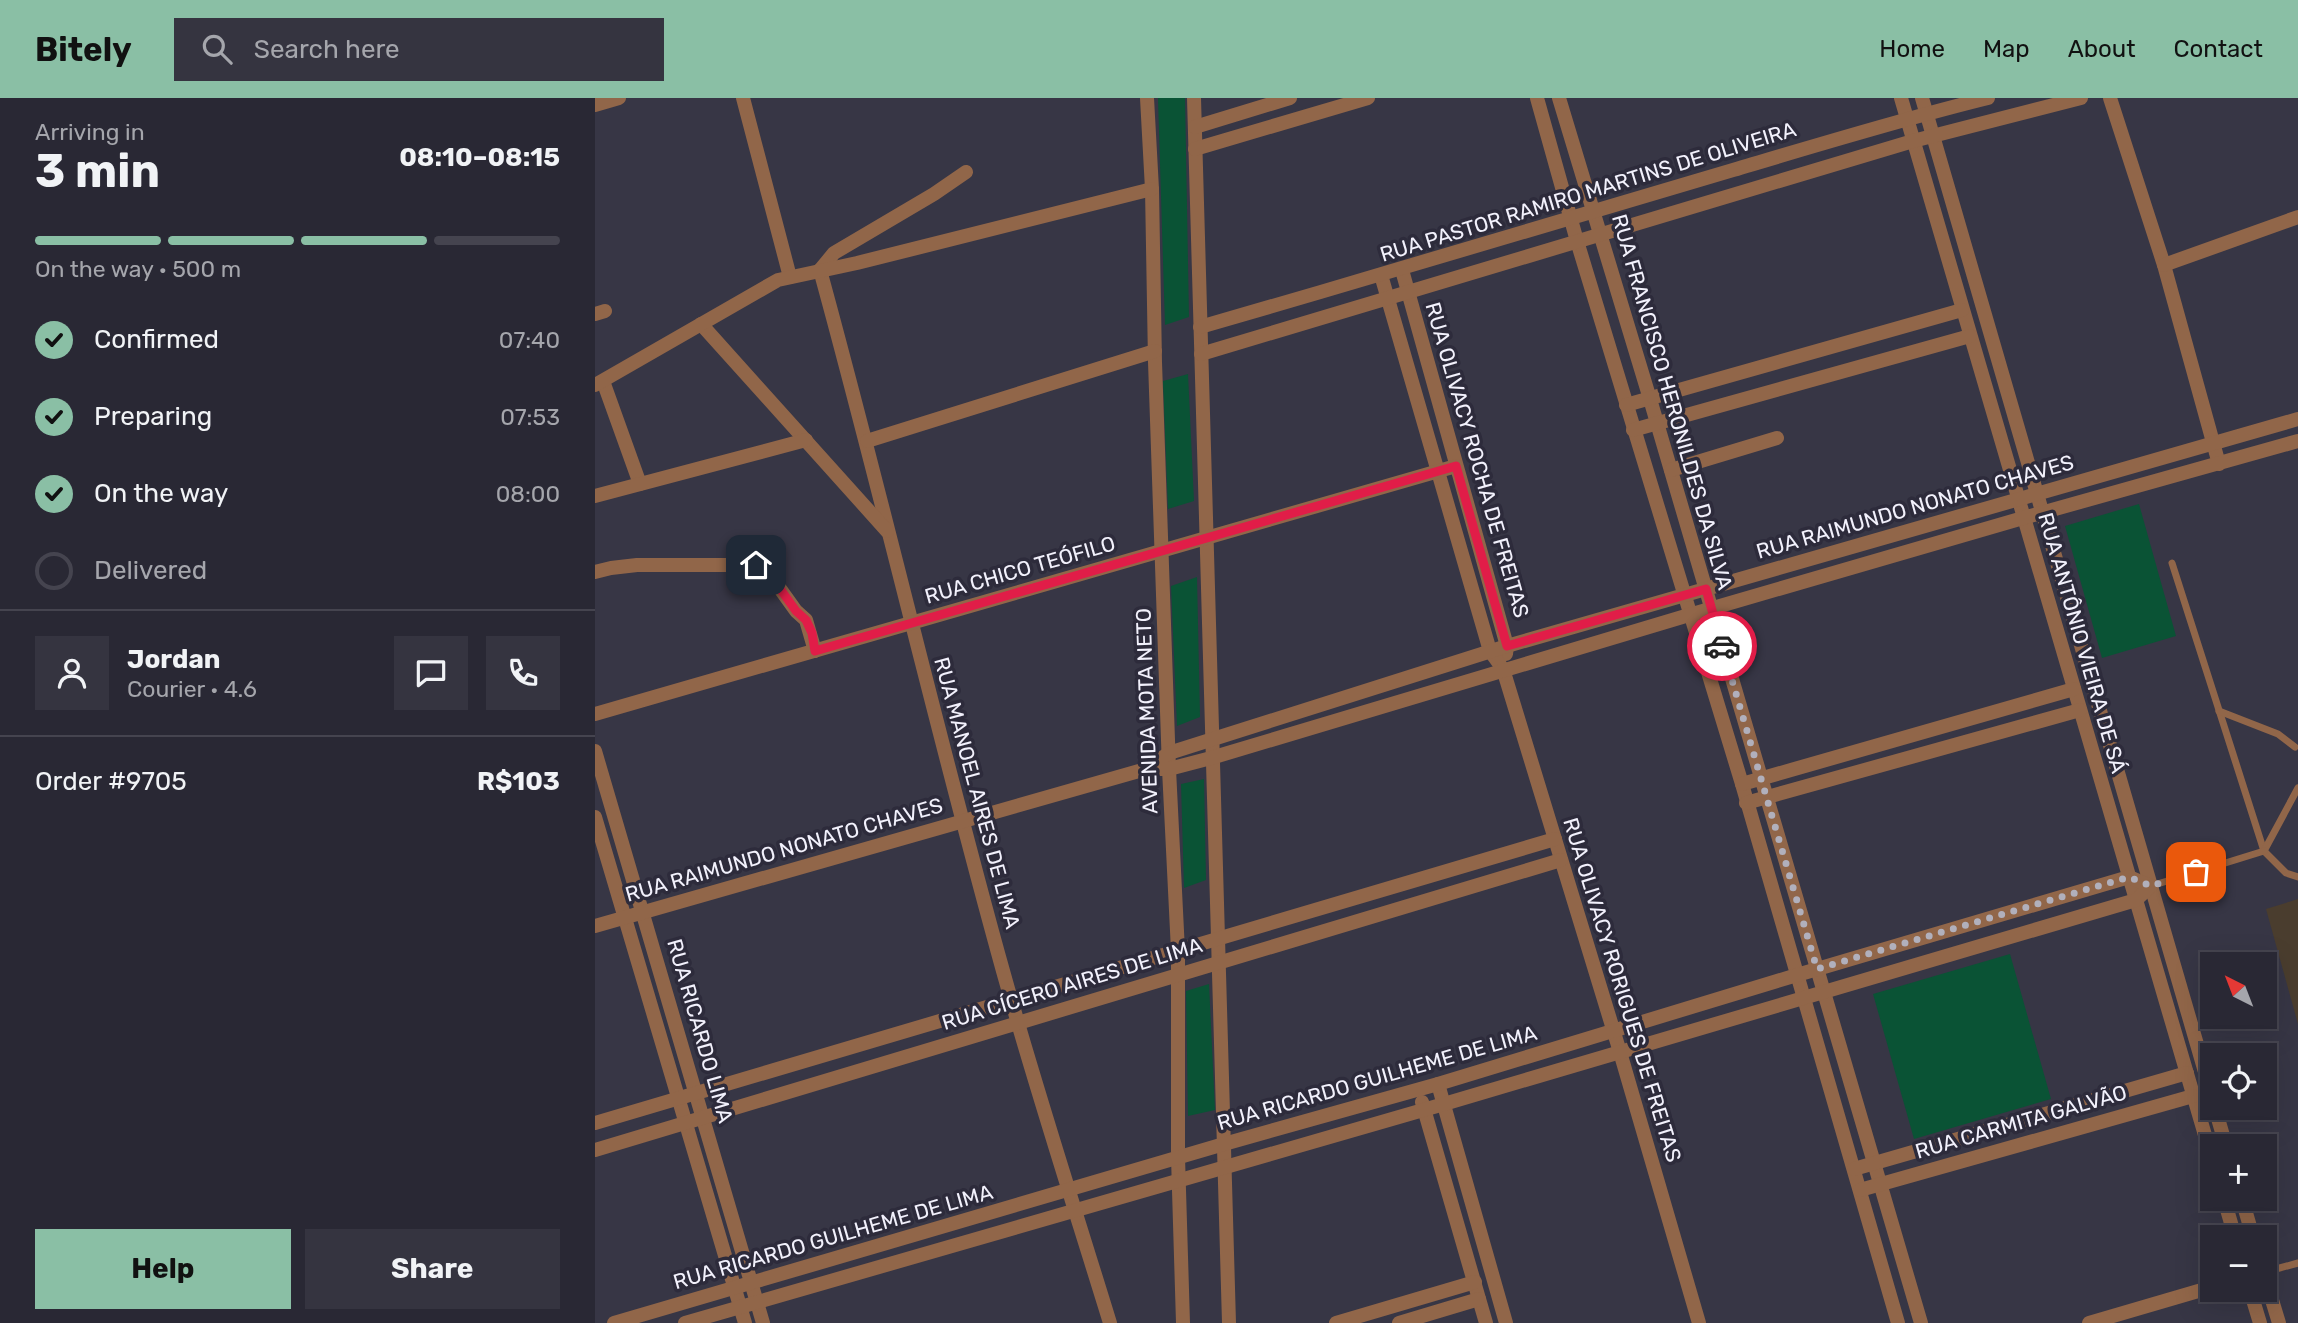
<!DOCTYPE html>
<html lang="en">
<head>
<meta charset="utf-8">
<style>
  :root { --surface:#292834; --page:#353440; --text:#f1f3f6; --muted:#a5a6ac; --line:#45444f; --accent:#8abfa5 }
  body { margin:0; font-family:Rubik,sans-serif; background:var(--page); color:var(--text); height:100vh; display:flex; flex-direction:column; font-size:26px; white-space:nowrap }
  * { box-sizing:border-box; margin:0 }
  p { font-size:23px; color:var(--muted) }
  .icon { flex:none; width:38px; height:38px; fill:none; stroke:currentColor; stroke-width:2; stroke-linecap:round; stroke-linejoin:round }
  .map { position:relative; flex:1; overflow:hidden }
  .drawer { display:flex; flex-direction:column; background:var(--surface); width:595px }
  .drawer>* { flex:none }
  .needle { width:46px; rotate:318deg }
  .controls { position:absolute; left:1605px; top:854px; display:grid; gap:14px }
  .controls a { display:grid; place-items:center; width:77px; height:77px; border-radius:0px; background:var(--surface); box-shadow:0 7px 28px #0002,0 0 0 2px var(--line); font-size:35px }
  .pin { position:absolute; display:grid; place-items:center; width:60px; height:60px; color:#fff; margin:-30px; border-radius:14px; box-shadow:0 4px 10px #0006 }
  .courier { position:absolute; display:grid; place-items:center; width:70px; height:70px; margin:-35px; border:5px solid #e11d48; border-radius:50%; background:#fff; color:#222; box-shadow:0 2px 9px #0007 }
  .headline em { font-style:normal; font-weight:700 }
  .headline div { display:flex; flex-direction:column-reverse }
  .headline { display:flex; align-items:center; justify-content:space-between; height:119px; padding:0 35px }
  h1 { font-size:46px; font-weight:700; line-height:52px }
  .bar { display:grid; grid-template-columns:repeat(4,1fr); gap:10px 7px; align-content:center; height:84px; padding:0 35px }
  .bar i { height:9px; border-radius:5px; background:var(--line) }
  .bar .selected { background:var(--accent) }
  .bar p { grid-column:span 4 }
  .line { display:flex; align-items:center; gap:18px; padding:0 35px; border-top:2px solid var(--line) }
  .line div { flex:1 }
  .round { display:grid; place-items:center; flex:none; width:74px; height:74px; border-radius:0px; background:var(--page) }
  ol { padding:0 35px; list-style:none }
  li { display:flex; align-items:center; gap:21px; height:77px }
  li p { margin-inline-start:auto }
  li .icon { padding:7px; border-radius:50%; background:var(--accent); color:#111; stroke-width:4 }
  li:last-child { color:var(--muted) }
  li i { width:38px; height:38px; border:4px solid var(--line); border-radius:50% }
  .action { display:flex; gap:14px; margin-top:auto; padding:14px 35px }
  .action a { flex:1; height:80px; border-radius:0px; background:var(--accent); color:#111; font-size:28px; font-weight:700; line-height:80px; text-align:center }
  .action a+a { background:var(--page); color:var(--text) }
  header { display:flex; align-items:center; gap:42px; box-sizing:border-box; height:98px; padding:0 35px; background:var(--accent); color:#111 }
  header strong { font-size:33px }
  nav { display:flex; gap:38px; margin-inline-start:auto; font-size:24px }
  .search { width:490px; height:63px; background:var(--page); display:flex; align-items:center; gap:18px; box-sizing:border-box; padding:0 24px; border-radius:0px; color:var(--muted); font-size:26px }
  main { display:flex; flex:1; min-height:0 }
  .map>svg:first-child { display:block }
  .education { fill:#4a3d2e }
  .green { fill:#0a5335 }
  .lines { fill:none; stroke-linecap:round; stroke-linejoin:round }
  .lane { stroke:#916649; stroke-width:7 }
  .street { stroke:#916649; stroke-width:14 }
  .done { stroke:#b1b0bc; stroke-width:7; stroke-dasharray:0 12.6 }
  .route { stroke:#e11d48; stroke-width:9 }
  .labels { text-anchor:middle; stroke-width:7; stroke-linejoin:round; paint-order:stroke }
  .street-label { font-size:21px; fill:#f2f1fc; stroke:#2d2b3b }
</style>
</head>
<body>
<header>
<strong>Bitely</strong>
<div class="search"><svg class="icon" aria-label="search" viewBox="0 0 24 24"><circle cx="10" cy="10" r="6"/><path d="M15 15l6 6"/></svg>Search here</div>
<nav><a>Home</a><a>Map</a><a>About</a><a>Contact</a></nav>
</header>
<main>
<section class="drawer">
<div class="headline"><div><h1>3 min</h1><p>Arriving in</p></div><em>08:10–08:15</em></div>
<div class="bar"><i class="selected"></i><i class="selected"></i><i class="selected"></i><i></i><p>On the way · 500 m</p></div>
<ol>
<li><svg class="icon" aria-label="check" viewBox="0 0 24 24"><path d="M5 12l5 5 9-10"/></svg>Confirmed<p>07:40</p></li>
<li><svg class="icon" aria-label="check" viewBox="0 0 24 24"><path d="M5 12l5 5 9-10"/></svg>Preparing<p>07:53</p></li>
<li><svg class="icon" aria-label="check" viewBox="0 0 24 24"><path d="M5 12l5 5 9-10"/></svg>On the way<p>08:00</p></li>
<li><i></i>Delivered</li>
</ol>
<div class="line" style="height:126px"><a class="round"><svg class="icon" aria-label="person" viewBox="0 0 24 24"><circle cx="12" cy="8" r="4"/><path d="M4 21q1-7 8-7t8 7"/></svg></a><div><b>Jordan</b><p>Courier · 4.6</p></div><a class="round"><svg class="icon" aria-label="chat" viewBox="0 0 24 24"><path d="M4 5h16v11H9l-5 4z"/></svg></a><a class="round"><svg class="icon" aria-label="phone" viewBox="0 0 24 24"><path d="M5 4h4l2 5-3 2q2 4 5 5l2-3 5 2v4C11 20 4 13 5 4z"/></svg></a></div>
<div class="line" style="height:91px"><div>Order #9705</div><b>R$103</b></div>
<div class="action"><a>Help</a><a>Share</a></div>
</section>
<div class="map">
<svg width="1703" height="1225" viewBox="0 0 1703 1225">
  <rect width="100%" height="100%" fill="#373645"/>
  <path class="education" d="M 1703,801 L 1703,926 L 1671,811 Z"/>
  <g class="green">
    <path d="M 563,0 L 590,0 L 594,219 L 570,227 Z"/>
    <path d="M 593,276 L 599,403 L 573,411 L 568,283 Z"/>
    <path d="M 1544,406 L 1581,538 L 1507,560 L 1470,428 Z"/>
    <path d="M 602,479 L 605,619 L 582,628 L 576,488 Z"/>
    <path d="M 609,681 L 611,782 L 589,790 L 586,686 Z"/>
    <path d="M 1415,856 L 1456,1001 L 1319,1041 L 1278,896 Z"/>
    <path d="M 614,886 L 620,1012 L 593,1018 L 591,893 Z"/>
  </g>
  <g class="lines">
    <g class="lane">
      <path d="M 1577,465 L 1669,753 L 1691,775 L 1703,779"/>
      <path d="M 1624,613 L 1683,636 L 1700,649"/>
      <path d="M 1669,753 L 1703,690"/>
      <path d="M 1556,788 L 1669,753"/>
      <path d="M 1670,1174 L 1703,1165"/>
    </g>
    <g class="street">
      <path d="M 148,0 L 195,179"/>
      <path d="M 552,0 L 557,91 L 560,264 L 574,671 L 583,853 L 583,1059 L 588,1225"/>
      <path d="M 599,0 L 634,1225"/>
      <path d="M 942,0 L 982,143 L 1147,686 L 1303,1225"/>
      <path d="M 964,0 L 1055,301 L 1326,1225"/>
      <path d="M 1306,0 L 1617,1061"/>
      <path d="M 1327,0 L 1617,998"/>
      <path d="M 1515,0 L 1569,167 L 1624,366"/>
      <path d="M 0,7 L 24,0"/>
      <path d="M 600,29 L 695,0"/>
      <path d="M 600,51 L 773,0"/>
      <path d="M 1569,167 L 1703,119"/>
      <path d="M 225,172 C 289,405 343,640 408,873 C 441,991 479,1108 515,1225"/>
      <path d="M 225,172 L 239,155 L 339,96 L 371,74"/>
      <path d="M 807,172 L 912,548 L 911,556"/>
      <path d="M 786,177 L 895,553 L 908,571 L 1025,954 L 1104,1225"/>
      <path d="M 0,216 L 10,213"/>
      <path d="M 106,226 L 292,433"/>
      <path d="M 605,229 C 783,178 960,124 1138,72 C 1223,47 1307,21 1393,0"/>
      <path d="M 606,256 L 1318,43 L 1486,0"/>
      <path d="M 8,283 L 45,386"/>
      <path d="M 0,287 L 183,182 L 262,165 L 557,91"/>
      <path d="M 1031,307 L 1367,212"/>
      <path d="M 1038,332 L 1375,238"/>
      <path d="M 272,343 L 560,253"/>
      <path d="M 1076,372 L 1182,340"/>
      <path d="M 0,398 L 211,342"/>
      <path d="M 0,474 L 16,470 L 42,467 L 161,467 L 173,474 L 201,513 L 211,522 L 220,553"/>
      <path d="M 0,616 L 861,368"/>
      <path d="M 0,653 L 168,1225"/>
      <path d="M 567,660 L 574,655 L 912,548 L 1703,321"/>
      <path d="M 1147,686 L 1479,591"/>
      <path d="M 1151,705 L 1485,612"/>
      <path d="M 0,719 L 150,1225"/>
      <path d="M 0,828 L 551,671 L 574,671 L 616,660 L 1094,517 L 1428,420 L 1703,343"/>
      <path d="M 843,986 L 911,1225"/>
      <path d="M 827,1004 L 891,1225"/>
      <path d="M 1620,1010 L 1631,1048"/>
      <path d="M 0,1025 L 960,741"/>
      <path d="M 0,1052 L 966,762"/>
      <path d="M 1259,1071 L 1592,975"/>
      <path d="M 1265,1092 L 1598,998"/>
      <path d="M 1629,1101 L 1640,1139"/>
      <path d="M 1647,1101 L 1658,1139"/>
      <path d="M 1670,1179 L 1684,1225"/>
      <path d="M 1655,1192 L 1665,1225"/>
      <path d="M 19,1225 L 629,1046 L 843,986 L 1202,877 L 1534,779 L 1556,788"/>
      <path d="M 90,1225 L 849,1006 L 1541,802 L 1556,788"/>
      <path d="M 741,1225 L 880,1184"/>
      <path d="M 804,1225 L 884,1201"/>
      <path d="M 1494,1225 L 1617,1189"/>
    </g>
  </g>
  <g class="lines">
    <path class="done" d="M 1127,548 L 1222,871 L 1534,779 L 1556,788 L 1601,774"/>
    <path class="route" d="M 161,467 L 173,474 L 201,513 L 211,522 L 217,535 L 220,553 L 861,368 L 912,548 L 1111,491 L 1127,548"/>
  </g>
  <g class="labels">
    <g class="street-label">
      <text transform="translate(993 94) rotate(-17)" y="7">RUA PASTOR RAMIRO MARTINS DE OLIVEIRA</text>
      <text transform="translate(1077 304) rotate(74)" y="7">RUA FRANCISCO HERONILDES DA SILVA</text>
      <text transform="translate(882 362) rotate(74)" y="7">RUA OLIVACY ROCHA DE FREITAS</text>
      <text transform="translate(1320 409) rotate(-16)" y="7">RUA RAIMUNDO NONATO CHAVES</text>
      <text transform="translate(425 472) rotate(-16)" y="7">RUA CHICO TEÓFILO</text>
      <text transform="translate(1487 545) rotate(74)" y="7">RUA ANTÔNIO VIEIRA DE SÁ</text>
      <text transform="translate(552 613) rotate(-92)" y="7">AVENIDA MOTA NETO</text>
      <text transform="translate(382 695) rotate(75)" y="7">RUA MANOEL AIRES DE LIMA</text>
      <text transform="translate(189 752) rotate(-16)" y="7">RUA RAIMUNDO NONATO CHAVES</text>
      <text transform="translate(477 886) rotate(-17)" y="7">RUA CÍCERO AIRES DE LIMA</text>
      <text transform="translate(1027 892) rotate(73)" y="7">RUA OLIVACY RORIGUES DE FREITAS</text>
      <text transform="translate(105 933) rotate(74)" y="7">RUA RICARDO LIMA</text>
      <text transform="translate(782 980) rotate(-16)" y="7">RUA RICARDO GUILHEME DE LIMA</text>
      <text transform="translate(1426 1024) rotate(-16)" y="7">RUA CARMITA GALVÃO</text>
      <text transform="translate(238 1139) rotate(-16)" y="7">RUA RICARDO GUILHEME DE LIMA</text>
    </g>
  </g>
</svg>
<div class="controls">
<a><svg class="needle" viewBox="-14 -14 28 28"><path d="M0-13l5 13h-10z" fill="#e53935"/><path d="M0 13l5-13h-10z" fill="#a5a6ac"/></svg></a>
<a><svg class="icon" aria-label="locate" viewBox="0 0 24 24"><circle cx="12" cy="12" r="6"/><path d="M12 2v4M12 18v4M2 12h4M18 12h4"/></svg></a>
<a>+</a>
<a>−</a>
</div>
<div class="pin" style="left:1601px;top:774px;background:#ea580c"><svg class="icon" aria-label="bag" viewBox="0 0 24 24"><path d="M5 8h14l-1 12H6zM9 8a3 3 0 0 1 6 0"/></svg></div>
<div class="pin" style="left:161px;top:467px;background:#1f2937"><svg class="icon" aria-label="home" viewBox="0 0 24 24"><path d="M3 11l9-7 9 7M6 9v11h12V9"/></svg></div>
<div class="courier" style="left:1127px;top:548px"><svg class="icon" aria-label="car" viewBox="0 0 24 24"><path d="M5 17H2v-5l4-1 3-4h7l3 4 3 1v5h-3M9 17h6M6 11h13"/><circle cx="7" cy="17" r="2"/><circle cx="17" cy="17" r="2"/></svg></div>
</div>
</main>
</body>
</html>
